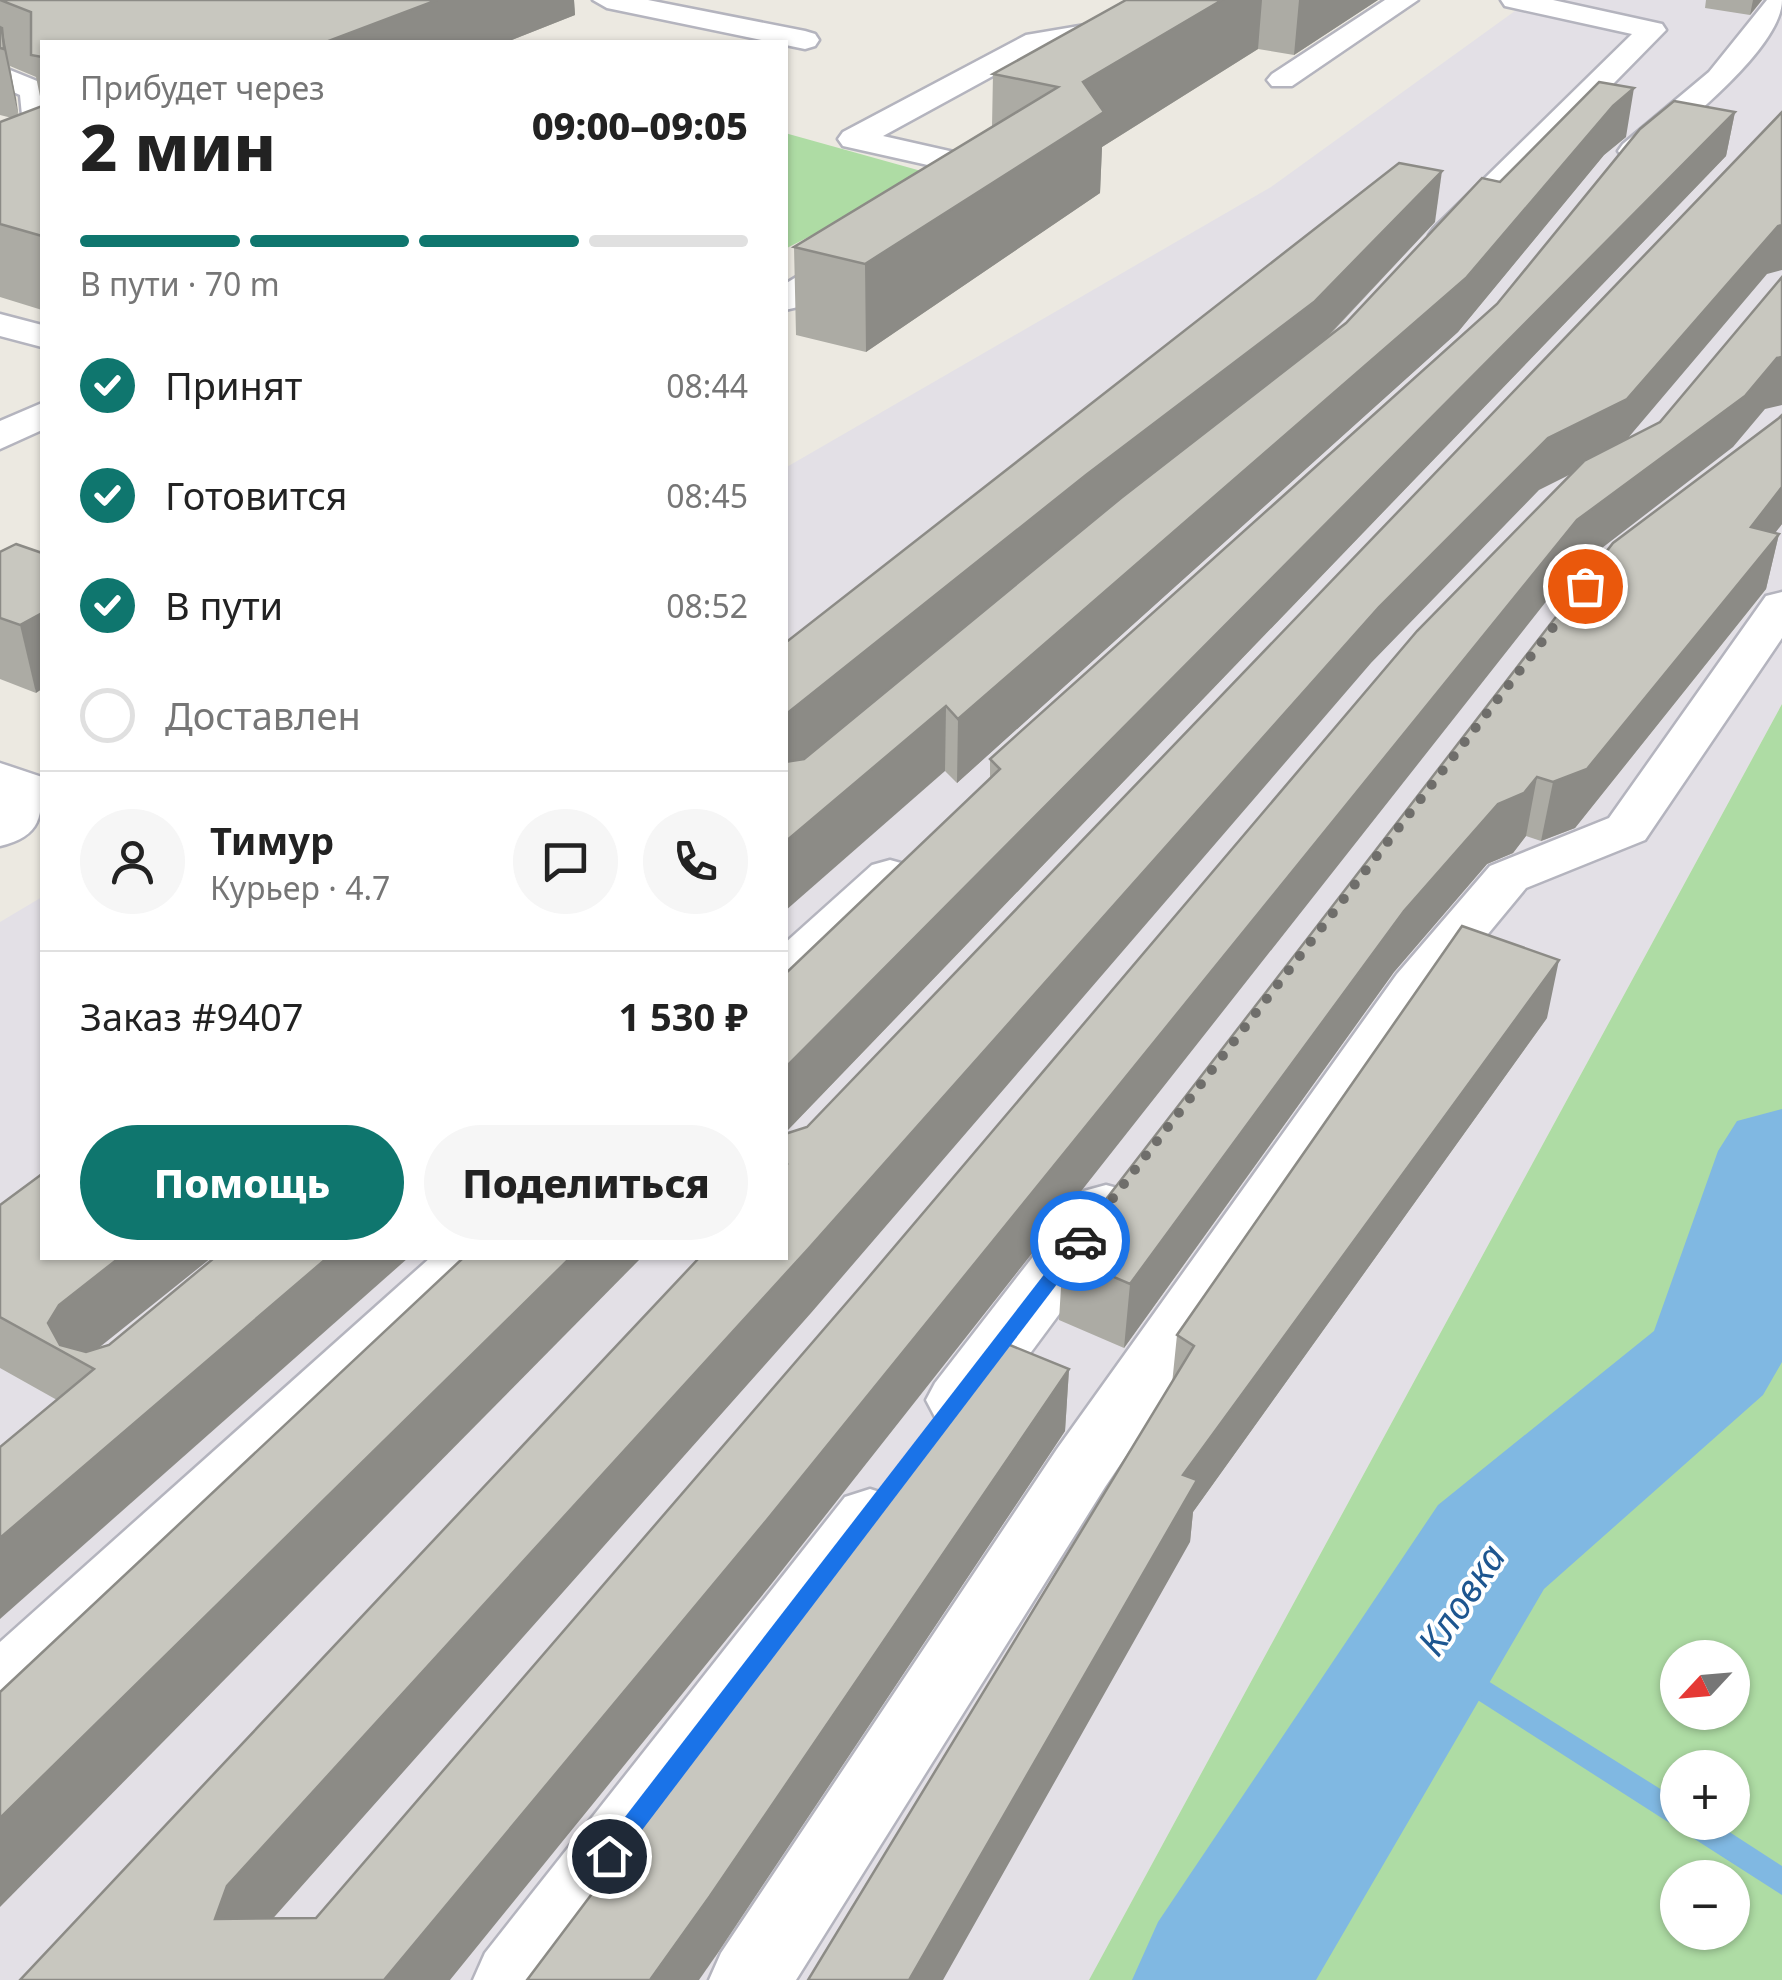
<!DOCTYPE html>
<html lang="ru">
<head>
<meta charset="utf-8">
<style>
  :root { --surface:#fff; --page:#f6f6f6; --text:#222; --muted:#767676; --line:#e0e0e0; --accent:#0f766e }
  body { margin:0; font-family:"Noto Sans",sans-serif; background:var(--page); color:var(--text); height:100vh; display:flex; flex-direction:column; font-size:38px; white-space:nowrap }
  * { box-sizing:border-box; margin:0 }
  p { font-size:32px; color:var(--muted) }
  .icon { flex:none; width:55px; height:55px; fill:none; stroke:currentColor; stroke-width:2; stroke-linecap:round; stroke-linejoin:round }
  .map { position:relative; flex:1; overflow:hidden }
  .details { position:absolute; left:40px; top:40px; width:748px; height:1220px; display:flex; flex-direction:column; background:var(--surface); border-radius:0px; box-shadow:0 2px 8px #0004 }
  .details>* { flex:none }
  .needle { width:65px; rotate:244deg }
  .controls { position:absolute; left:1660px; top:1640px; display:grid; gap:20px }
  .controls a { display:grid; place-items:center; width:90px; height:90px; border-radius:50%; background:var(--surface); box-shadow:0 2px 8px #0004; font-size:50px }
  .pin { position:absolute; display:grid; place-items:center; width:85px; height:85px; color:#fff; margin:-42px; border:5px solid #fff; border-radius:50%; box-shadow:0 2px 10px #0007 }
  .courier { position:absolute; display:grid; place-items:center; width:100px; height:100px; margin:-50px; border:8px solid #1a73e8; border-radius:50%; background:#fff; color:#222; box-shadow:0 2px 12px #0007 }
  .headline em { font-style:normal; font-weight:800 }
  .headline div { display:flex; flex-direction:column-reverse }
  .headline { display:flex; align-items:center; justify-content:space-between; height:170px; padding:0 40px }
  h1 { font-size:65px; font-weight:800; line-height:75px }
  .bar { display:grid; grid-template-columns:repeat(4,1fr); gap:15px 10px; align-content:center; height:120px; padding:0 40px }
  .bar i { height:12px; border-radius:8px; background:var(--line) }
  .bar .selected { background:var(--accent) }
  .bar p { grid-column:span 4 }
  .line { display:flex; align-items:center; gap:25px; padding:0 40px; border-top:2px solid var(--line) }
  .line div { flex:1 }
  .round { display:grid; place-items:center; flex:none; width:105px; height:105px; border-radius:52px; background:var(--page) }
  ol { padding:0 40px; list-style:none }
  li { display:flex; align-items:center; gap:30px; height:110px }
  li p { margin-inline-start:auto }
  li .icon { padding:10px; border-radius:50%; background:var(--accent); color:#fff; stroke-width:4 }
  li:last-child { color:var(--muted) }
  li i { width:55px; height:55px; border:5px solid var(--line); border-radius:50% }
  .action { display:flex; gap:20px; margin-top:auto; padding:20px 40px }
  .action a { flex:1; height:115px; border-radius:60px; background:var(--accent); color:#fff; font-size:40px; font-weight:800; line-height:115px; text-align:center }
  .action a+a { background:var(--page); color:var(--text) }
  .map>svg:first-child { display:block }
  .industrial { fill:#e3e0e6 }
  .green { fill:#aedca4; fill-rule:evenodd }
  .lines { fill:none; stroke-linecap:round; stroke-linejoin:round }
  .stream { fill:#80b8e2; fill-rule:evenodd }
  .river { fill:#80b8e2; fill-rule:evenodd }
  .minor-casing { stroke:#b4b4be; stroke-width:5 }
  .minor { fill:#fff; fill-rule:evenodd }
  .wall { fill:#acaba4; fill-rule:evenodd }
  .shaded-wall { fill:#8c8b86 }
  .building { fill:#c8c7bf; stroke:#8c8b86; stroke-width:2.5 }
  .route { fill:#1a73e8 }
  .done { stroke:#6f6e6b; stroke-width:10; stroke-dasharray:0 18 }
  .labels { text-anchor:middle; stroke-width:8; stroke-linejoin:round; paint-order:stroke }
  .near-water-label { font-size:38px; font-style:italic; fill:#1d5690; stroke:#fff }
</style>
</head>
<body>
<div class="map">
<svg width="1782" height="1980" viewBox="0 0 1782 1980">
  <rect width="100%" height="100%" fill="#ece9e1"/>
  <path class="industrial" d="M 1530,0 L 1782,0 L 1782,704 L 1089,1980 L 0,1980 L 0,922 L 42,897 L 42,1258 L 785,1258 L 785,468 L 1271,187 Z"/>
  <g class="green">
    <path d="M 785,133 L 932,174 L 785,249 Z"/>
    <path d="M 1782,704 L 1782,1980 L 1089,1980 ZM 1678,1658 L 1732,1658 L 1732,1712 L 1678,1712 ZM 1678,1768 L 1732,1768 L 1732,1822 L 1678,1822 ZM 1678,1878 L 1732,1878 L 1732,1932 L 1678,1932 Z"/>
  </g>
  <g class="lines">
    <path class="stream" d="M 1424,1641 L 1678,1800 L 1678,1822 L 1714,1822 L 1782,1866 L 1782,1895 L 1415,1660 L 1411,1652 L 1415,1644 Z"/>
    <path class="river" d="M 1782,1109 L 1782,1362 L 1763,1395 L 1544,1589 L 1316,1980 L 1132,1980 L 1158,1922 L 1438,1505 L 1654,1331 L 1718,1151 L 1737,1121 Z"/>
    <g class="minor-casing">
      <g id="minor">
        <path d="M 593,0 L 648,0 L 805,31 L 815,34 L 819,40 L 815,46 L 805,49 L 607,8 Z"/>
        <path d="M 1187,0 L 1218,0 L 1192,23 L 1044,48 L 883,136 L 1007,164 L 1012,171 C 1002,186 985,191 969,187 L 964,180 L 968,174 L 843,146 L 838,139 L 843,132 L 1026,35 L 1174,10 Z"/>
        <path d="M 1385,0 L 1418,0 L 1292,86 L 1272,86 L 1267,80 L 1272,74 Z"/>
        <path d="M 1501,0 L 1553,0 L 1662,24 L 1666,30 L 1458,242 L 1434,242 L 1429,235 L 1434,228 L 1632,34 L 1505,6 Z"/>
        <path d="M 1767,0 L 1782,0 C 1782,48 1681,126 1645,158 L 1623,158 L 1618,151 L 1623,144 L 1709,72 Z"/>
        <path d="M 0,66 L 42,83 L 42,164 L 31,162 L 26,155 L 20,95 L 0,86 Z"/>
        <path d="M 859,243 L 871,246 L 876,253 L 871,260 L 798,307 L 785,310 L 785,284 L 847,246 Z"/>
        <path d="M 0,314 L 42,325 L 42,347 L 0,336 Z"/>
        <path d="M 42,403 L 42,430 L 0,449 L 0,421 Z"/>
        <path d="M 1782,592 L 1782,638 L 1645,840 L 1526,888 L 1435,998 L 1105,1487 L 796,1980 L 709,1980 L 721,1953 L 1057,1449 L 1397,974 L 1490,866 L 1609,818 L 1766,596 Z"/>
        <path d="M 0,763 L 42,777 C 42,816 42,836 0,846 Z"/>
        <path d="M 890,860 L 908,865 L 916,876 L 908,887 L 804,984 L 785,989 L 785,943 L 872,865 Z"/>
        <path d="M 1106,1185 L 1128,1191 L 1137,1206 L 1128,1221 L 983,1417 L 959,1425 L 935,1417 L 926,1400 L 935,1383 L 1084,1191 Z"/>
        <path d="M 430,1258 L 500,1258 L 491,1273 L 26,1709 L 0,1718 L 0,1642 Z"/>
        <path d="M 870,1489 L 895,1497 L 905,1516 L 895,1535 L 563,1980 L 473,1980 L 485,1953 L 845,1497 Z"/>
      </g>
    </g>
    <use href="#minor" class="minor"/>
  </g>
  <g class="wall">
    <path d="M 0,0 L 574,0 L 575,15 L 507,42 L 42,42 L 42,310 L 0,297 L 0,122 L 12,118 L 0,115 ZM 10,66 L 36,77 L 42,106 L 18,115 Z"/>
    <path d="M 1126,0 L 1378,0 L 1294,55 L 1258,49 L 1102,147 L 1100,193 L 866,352 L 796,335 L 794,247 L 992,127 L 993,74 Z"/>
    <path d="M 1706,0 L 1762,0 L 1750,15 L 1705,8 Z"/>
    <path d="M 1735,112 L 1726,156 L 785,1133 L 785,974 L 990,778 L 990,759 Z"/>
    <path d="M 1626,137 L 1604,155 L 1458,332 L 957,783 L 945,771 L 785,643 L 1435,222 L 1325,340 L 1346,323 L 1500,182 Z"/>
    <path d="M 1782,415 L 1782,524 L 1775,533 L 1779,534 L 1766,589 L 1575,828 L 1541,841 L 1526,836 L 1513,853 L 1487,864 L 1394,972 L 1124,1348 L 1059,1320 L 1063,1255 Z"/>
    <path d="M 16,544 L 36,693 L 0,679 L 0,552 Z"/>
    <path d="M 1547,1018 L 1193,1512 L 1190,1542 L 1172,1384 L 1177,1335 Z"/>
    <path d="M 0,1205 L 99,1348 L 109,1345 L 0,1619 L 57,1400 L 0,1368 Z"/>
    <path d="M 1069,1369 L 1065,1431 L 715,1957 L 826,1583 L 826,1570 Z"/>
  </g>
  <g class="shaded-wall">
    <path d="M 437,0 L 574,0 L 575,15 L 507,42 L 326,42 Z"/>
    <path d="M 1222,0 L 1262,0 L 1258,49 L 1102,147 L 1100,193 L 866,352 L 865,264 L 1083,82 Z"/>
    <path d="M 1299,0 L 1378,0 L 1294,55 Z"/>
    <path d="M 1753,0 L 1762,0 L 1750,15 Z"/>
    <path d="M 2,28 L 16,98 L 19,119 L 4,49 Z"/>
    <path d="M 1634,88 L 1626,137 L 1604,155 L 1458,332 L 957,783 L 958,719 L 1613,106 Z"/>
    <path d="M 1735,112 L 1726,156 L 785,1133 L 785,1068 Z"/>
    <path d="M 1442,171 L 1435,222 L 1308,357 L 785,781 L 785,715 Z"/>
    <path d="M 1782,225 L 1782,270 L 1767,274 L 1617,451 L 1539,490 L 1371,663 L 811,1313 L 245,1950 L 215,1919 L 227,1886 L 1379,607 L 1548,438 L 1778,226 Z"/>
    <path d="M 1782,357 L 1782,405 L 1765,409 L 1733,447 L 1567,575 L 769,1587 L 450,1980 L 384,1980 L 1577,520 L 1777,358 Z"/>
    <path d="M 1782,487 L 1782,524 L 1738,581 L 1751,527 Z"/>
    <path d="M 1779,534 L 1766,589 L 1575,828 L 1541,841 L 1553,782 Z"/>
    <path d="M 42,613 L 42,689 L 36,693 L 20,625 Z"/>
    <path d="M 946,706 L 945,771 L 785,911 L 785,842 Z"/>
    <path d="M 1537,777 L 1526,836 L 1513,853 L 1487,864 L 1394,972 L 1124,1348 L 1130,1284 L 1404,911 L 1498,804 Z"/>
    <path d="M 1559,960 L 1547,1018 L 1193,1512 L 1190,1542 L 943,1980 L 909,1980 L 1183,1475 Z"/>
    <path d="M 119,1258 L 211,1258 L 81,1362 L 55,1348 L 48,1323 L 59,1305 Z"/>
    <path d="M 327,1258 L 408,1258 L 0,1619 L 0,1538 Z"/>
    <path d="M 570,1258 L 641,1258 L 0,1907 L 0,1818 Z"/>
    <path d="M 1069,1369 L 1065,1431 L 715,1957 L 699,1980 L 650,1980 Z"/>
  </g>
  <g class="building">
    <path d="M 0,0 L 437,0 L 326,42 L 42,42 L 42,57 L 31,55 L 31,12 Z"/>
    <path d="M 1126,0 L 1222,0 L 1083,82 L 1104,112 L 865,264 L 794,247 L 1058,87 L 993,74 Z"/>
    <path d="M 0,27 L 2,28 L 4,49 L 0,48 Z"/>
    <path d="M 1599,82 L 1634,88 L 1613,106 L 1466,278 L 958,719 L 946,706 L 785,842 L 785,762 L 804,759 L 1121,498 L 1346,323 L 1482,178 L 1500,182 Z"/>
    <path d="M 1674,101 L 1735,112 L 785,1068 L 785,974 L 1000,769 L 990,759 L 1497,304 L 1640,129 Z"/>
    <path d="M 42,106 L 42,236 L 0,224 L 0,122 Z"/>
    <path d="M 1782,112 L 1782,225 L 1778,226 L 1627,399 L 1548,438 L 1379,607 L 809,1248 L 227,1886 L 215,1919 L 316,1918 L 862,1285 L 1417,631 L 1584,461 L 1660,422 L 1782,277 L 1782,357 L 1777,358 L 1745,396 L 1577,520 L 766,1521 L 384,1980 L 20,1980 L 699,1258 L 785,1258 L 785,1166 L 787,1164 L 785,1162 L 785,1134 L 807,1127 Z"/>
    <path d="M 1399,163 L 1442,171 L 1314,302 L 1086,475 L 785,715 L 785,643 Z"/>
    <path d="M 1782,415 L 1782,487 L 1751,527 L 1779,534 L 1587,769 L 1553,782 L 1537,777 L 1524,793 L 1498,804 L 1404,911 L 1130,1284 L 1063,1255 L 1613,543 L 1779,418 Z"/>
    <path d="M 16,544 L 42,553 L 42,613 L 20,625 L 0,618 L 0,552 Z"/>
    <path d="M 1462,926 L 1559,960 L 1183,1475 L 1197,1480 L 909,1980 L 808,1980 L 1194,1346 L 1177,1335 Z"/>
    <path d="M 42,1174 L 42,1258 L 119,1258 L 59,1305 L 48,1323 L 60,1345 L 86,1352 L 109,1345 L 214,1258 L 327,1258 L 0,1538 L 0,1447 L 94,1369 L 0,1317 L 0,1205 Z"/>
    <path d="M 463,1258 L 570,1258 L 0,1818 L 0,1692 Z"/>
    <path d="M 1000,1341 L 1069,1369 L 710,1896 L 650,1980 L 527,1980 L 832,1575 L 826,1570 Z"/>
  </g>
  <path class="route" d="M 1080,1235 L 1089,1241 L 1086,1246 L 617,1863 L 609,1866 L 601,1863 L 597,1856 L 601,1848 L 1073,1237 Z"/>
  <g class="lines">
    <path class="done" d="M 1080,1241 L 1585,586"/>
  </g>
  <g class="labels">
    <g class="near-water-label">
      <text transform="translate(1462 1600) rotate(-56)" y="13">Кловка</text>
    </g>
  </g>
</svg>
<div class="controls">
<a><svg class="needle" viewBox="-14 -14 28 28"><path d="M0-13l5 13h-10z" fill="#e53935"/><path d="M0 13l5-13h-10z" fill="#767676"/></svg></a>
<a>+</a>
<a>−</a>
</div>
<div class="pin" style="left:1585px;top:586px;background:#ea580c"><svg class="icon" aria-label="bag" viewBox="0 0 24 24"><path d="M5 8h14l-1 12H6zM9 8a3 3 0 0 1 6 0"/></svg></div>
<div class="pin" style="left:609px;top:1856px;background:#1f2937"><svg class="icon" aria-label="home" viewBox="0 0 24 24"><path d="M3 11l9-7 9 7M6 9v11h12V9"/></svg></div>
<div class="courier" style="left:1080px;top:1241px"><svg class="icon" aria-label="car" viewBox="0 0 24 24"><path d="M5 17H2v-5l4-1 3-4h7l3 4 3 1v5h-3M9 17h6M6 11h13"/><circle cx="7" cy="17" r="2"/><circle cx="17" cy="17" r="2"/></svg></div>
<section class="details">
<div class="headline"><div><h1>2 мин</h1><p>Прибудет через</p></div><em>09:00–09:05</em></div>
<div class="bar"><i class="selected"></i><i class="selected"></i><i class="selected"></i><i></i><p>В пути · 70 m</p></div>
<ol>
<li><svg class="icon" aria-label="check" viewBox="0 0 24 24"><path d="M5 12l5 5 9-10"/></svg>Принят<p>08:44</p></li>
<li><svg class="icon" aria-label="check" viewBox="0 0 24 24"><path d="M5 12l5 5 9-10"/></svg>Готовится<p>08:45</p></li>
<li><svg class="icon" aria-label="check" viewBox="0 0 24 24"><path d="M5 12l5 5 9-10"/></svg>В пути<p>08:52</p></li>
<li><i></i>Доставлен</li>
</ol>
<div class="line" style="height:180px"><a class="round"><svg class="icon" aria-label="person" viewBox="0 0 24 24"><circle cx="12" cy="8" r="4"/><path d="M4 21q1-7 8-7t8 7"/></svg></a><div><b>Тимур</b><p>Курьер · 4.7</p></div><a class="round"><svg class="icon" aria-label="chat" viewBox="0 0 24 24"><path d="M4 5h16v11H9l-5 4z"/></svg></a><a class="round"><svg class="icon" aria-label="phone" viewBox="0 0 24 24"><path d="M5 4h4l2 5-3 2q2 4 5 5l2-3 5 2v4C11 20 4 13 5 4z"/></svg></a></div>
<div class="line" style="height:130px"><div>Заказ #9407</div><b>1 530 ₽</b></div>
<div class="action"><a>Помощь</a><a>Поделиться</a></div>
</section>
</div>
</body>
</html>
